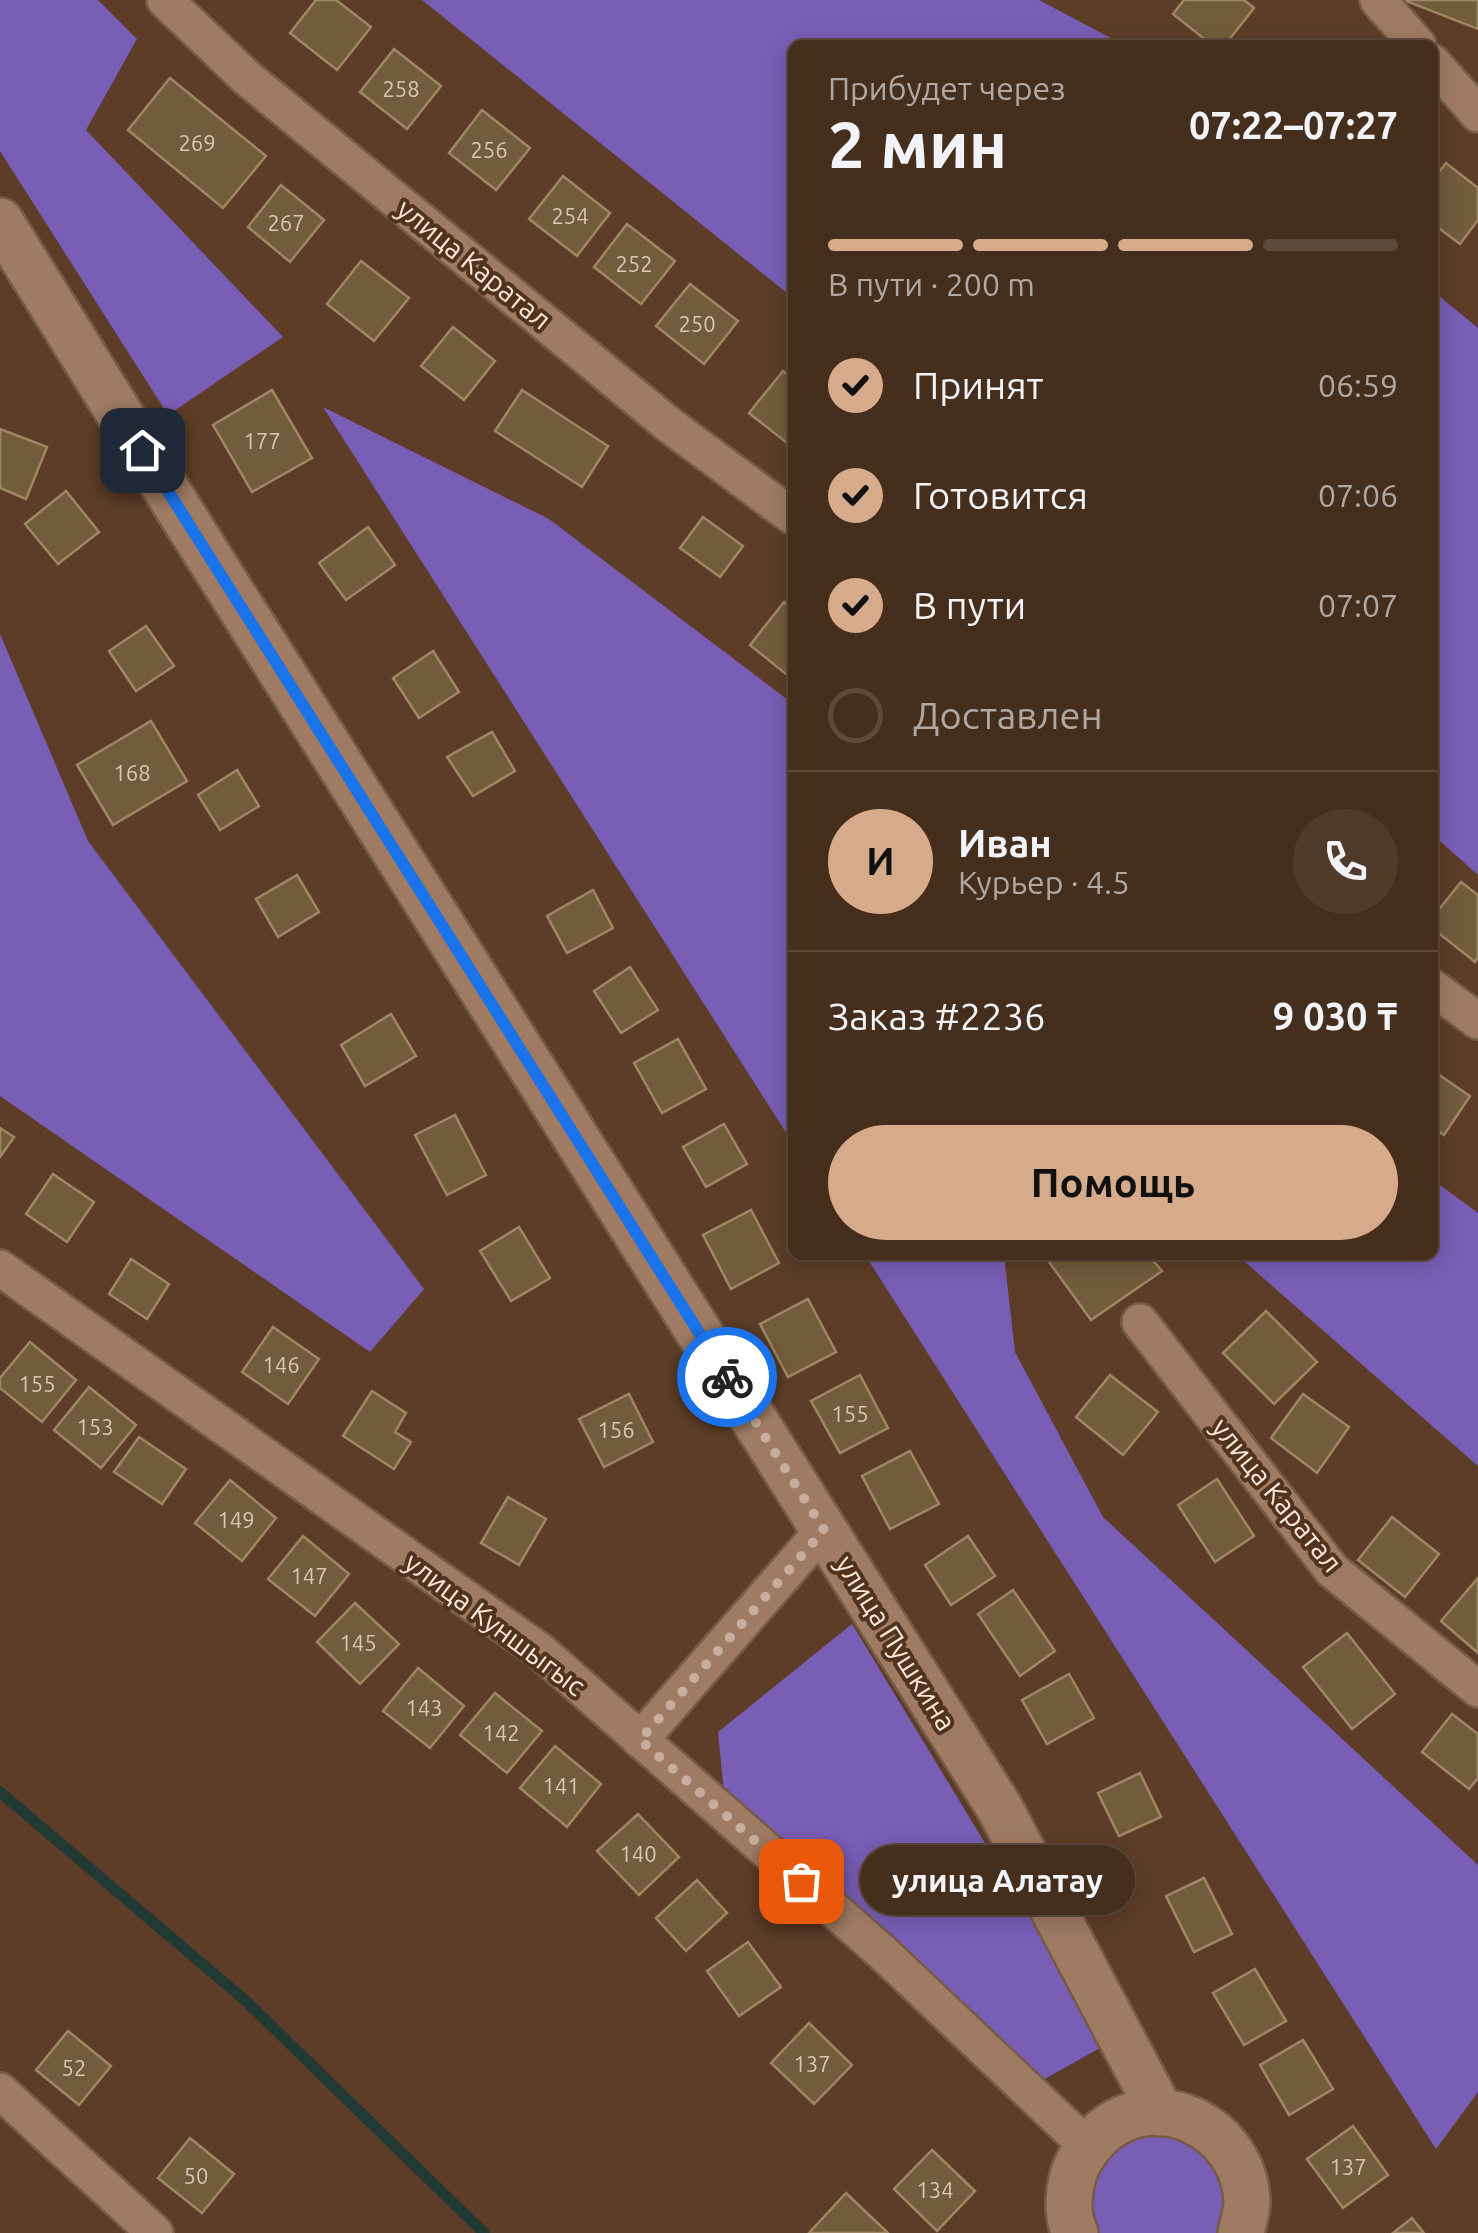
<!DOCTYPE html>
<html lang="ru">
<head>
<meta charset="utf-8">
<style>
  :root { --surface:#462e1d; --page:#503a2a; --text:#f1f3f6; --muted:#b0a8a4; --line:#5e4a3b; --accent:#d6ab8b }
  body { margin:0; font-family:Ubuntu,sans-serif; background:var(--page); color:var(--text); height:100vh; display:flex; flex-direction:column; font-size:38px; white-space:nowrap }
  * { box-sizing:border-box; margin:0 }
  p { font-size:32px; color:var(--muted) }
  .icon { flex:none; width:55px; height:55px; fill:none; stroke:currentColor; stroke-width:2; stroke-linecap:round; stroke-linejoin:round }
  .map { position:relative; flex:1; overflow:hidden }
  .drawer { position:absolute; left:788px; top:40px; width:650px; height:1220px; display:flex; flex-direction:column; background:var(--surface); border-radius:15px; box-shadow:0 5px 25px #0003,0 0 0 2px var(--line) }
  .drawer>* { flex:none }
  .pin { position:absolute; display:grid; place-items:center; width:85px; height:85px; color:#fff; margin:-42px; border-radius:20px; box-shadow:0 5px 15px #0006 }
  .courier { position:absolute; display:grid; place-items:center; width:100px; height:100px; margin:-50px; border:8px solid #1a73e8; border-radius:50%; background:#fff; color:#222; box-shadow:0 2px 12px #0007 }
  .bubble { position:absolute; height:70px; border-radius:35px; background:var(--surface); box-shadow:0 5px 25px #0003,0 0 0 2px var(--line); font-size:32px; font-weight:700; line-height:70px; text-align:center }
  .summary em { font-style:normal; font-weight:700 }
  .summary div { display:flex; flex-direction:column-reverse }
  .summary { display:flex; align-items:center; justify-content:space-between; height:170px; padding:0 40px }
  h1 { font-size:65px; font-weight:700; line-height:75px }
  .bar { display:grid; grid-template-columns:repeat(4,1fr); gap:15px 10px; align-content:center; height:120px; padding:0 40px }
  .bar i { height:12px; border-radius:8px; background:var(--line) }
  .bar .on { background:var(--accent) }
  .bar p { grid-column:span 4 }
  .line { display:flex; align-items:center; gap:25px; padding:0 40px; border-top:2px solid var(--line) }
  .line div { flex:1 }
  .round { display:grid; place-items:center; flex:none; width:105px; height:105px; border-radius:52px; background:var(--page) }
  ol { padding:0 40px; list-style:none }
  li { display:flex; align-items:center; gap:30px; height:110px }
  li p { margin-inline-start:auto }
  li .icon { padding:10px; border-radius:50%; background:var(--accent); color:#111; stroke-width:4 }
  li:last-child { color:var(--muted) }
  li i { width:55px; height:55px; border:5px solid var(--line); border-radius:50% }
  .primary-button { display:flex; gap:20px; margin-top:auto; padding:20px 40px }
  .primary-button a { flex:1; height:115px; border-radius:60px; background:var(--accent); color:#111; font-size:40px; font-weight:700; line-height:115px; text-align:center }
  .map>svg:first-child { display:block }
  .green { fill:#785eb5 }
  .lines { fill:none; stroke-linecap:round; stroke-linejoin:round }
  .stream { stroke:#213a34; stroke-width:11 }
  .building { fill:#735c3b; stroke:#9f8664; stroke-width:2.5 }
  .minor-casing { stroke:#765b47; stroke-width:40 }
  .tertiary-casing { stroke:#765b47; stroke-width:50 }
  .minor { stroke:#9f7b63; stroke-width:35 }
  .tertiary { stroke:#9f7b63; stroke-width:45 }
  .done { stroke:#c6ad9d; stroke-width:10; stroke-dasharray:0 18 }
  .route { stroke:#1a73e8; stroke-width:12 }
  .labels { text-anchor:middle; stroke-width:8; stroke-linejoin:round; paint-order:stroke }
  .number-label { font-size:22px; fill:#dbc6b4 }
  .street-label { font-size:28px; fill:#feeadd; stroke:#52331d }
</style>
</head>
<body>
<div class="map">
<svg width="1478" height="2233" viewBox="0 0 1478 2233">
  <rect width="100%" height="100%" fill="#5d3d27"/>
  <g class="green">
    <path d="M 0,0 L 98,0 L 137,39 L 86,130 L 283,337 L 168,415 L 0,151 Z"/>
    <path d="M 422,0 L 1039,0 L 1124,45 L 792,45 L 792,297 Z"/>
    <path d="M 1433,291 L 1478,328 L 1478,875 L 1433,835 Z"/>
    <path d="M 323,407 L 549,519 L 792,703 L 792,1142 Z"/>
    <path d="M 0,634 L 88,841 L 424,1289 L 370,1352 L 0,1096 Z"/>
    <path d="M 1433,1180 L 1478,1213 L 1478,1466 L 1237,1255 L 1432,1255 Z"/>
    <path d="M 865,1255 L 1004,1255 L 1015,1352 L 1103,1517 L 1478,1865 L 1478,2092 L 1436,2149 Z"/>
    <path d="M 852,1624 L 1107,2044 L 1043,2080 L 724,1793 L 718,1732 Z"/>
    <path d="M 1141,2123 L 1214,2143 L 1231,2233 L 1088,2233 L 1085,2174 Z"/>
  </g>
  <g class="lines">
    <path class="stream" d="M 0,1792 L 246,2001 L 484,2233"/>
  </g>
  <g class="building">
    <path d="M 316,0 L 336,0 L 371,27 L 337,70 L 290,33 Z"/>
    <path d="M 1184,0 L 1244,0 L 1254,8 L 1225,45 L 1212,45 L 1173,14 Z"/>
    <path d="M 1406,0 L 1478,0 L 1478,29 L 1406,1 Z"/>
    <path d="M 394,49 L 441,86 L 407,129 L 360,92 Z"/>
    <path d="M 170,78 L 266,156 L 223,208 L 128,130 Z"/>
    <path d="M 482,110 L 530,148 L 496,190 L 449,153 Z"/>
    <path d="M 1446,163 L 1478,188 L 1478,220 L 1460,244 L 1432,223 L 1432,181 Z"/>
    <path d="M 563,176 L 610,213 L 577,256 L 529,219 Z"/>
    <path d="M 281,185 L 324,220 L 290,262 L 248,227 Z"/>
    <path d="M 627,224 L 675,261 L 641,304 L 594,267 Z"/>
    <path d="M 361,261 L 409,298 L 374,341 L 327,304 Z"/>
    <path d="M 690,284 L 738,321 L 704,364 L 656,326 Z"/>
    <path d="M 453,327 L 495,361 L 464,400 L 421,366 Z"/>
    <path d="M 783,371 L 792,378 L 792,447 L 749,413 Z"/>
    <path d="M 272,390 L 312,458 L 252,492 L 213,425 Z"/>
    <path d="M 522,390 L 608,446 L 582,487 L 495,431 Z"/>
    <path d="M 0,429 L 47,447 L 26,499 L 0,488 Z"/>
    <path d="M 66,491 L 99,532 L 58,564 L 25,524 Z"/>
    <path d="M 703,517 L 743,546 L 720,577 L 680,548 Z"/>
    <path d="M 368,527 L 395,565 L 346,600 L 319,563 Z"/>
    <path d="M 784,602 L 792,609 L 792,679 L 750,645 Z"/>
    <path d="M 146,626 L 174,666 L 136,691 L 109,651 Z"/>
    <path d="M 433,651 L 459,692 L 419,718 L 393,678 Z"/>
    <path d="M 151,721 L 187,781 L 113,825 L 77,765 Z"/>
    <path d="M 492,732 L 515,771 L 473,796 L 447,757 Z"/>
    <path d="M 237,770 L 259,806 L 220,830 L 198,795 Z"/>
    <path d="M 297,875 L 319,912 L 278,937 L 256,899 Z"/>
    <path d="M 1461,882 L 1478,895 L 1478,957 L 1475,962 L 1432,928 L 1432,918 Z"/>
    <path d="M 593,890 L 613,928 L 567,953 L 547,916 Z"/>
    <path d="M 630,967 L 658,1010 L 621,1033 L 594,991 Z"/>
    <path d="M 391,1014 L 416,1056 L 365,1086 L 341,1045 Z"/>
    <path d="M 678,1039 L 706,1089 L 662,1113 L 634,1063 Z"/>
    <path d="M 1432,1070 L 1470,1096 L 1444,1135 L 1432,1127 Z"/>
    <path d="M 455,1115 L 486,1175 L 447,1195 L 415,1135 Z"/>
    <path d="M 724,1124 L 747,1164 L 706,1187 L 683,1147 Z"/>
    <path d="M 0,1128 L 14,1137 L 0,1157 Z"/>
    <path d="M 53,1174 L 94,1202 L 67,1242 L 26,1214 Z"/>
    <path d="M 751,1210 L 779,1263 L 731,1289 L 703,1235 Z"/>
    <path d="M 519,1227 L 550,1278 L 511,1301 L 480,1251 Z"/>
    <path d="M 1044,1255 L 1148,1255 L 1162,1271 L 1091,1320 Z"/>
    <path d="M 131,1259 L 169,1284 L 147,1319 L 109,1294 Z"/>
    <path d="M 808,1299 L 836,1352 L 788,1377 L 760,1324 Z"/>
    <path d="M 1266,1311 L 1317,1362 L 1274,1404 L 1223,1353 Z"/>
    <path d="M 273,1327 L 319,1359 L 288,1404 L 242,1372 Z"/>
    <path d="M 30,1342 L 76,1380 L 42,1422 L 0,1388 L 0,1378 Z"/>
    <path d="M 860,1375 L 888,1428 L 840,1453 L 811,1401 Z"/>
    <path d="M 1110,1375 L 1158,1412 L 1123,1455 L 1076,1417 Z"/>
    <path d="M 89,1387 L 136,1425 L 101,1468 L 54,1430 Z"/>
    <path d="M 372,1391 L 406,1413 L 395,1432 L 411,1442 L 394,1469 L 343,1436 Z"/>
    <path d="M 629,1394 L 653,1442 L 604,1467 L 579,1419 Z"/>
    <path d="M 1303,1394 L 1349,1427 L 1317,1473 L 1271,1438 Z"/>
    <path d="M 139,1437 L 186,1469 L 162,1504 L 114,1472 Z"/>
    <path d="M 910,1451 L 939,1504 L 890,1529 L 862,1476 Z"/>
    <path d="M 1217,1479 L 1254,1536 L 1215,1562 L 1178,1505 Z"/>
    <path d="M 230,1480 L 276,1518 L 242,1561 L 195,1523 Z"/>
    <path d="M 508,1497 L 546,1519 L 519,1565 L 481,1543 Z"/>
    <path d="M 1392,1517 L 1439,1554 L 1405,1597 L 1358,1560 Z"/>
    <path d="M 303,1536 L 349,1574 L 315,1616 L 268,1579 Z"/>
    <path d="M 968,1536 L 995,1576 L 951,1605 L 925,1565 Z"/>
    <path d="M 1478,1578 L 1478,1653 L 1441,1621 Z"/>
    <path d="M 1013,1590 L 1055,1651 L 1020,1676 L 978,1614 Z"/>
    <path d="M 355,1603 L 399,1644 L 360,1684 L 317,1642 Z"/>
    <path d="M 1347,1633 L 1395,1694 L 1352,1729 L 1303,1667 Z"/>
    <path d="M 418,1668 L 464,1706 L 430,1748 L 383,1711 Z"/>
    <path d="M 1069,1674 L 1094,1718 L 1047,1744 L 1022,1700 Z"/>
    <path d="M 495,1693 L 542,1731 L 507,1773 L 460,1735 Z"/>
    <path d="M 1452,1714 L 1478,1734 L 1478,1778 L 1469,1789 L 1422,1752 Z"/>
    <path d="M 555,1746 L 601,1784 L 567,1827 L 520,1788 Z"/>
    <path d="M 1140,1773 L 1161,1817 L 1119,1836 L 1098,1793 Z"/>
    <path d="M 638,1814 L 679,1857 L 639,1895 L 597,1851 Z"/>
    <path d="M 1204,1878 L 1232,1934 L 1194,1952 L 1166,1896 Z"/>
    <path d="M 697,1880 L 727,1913 L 686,1951 L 656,1918 Z"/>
    <path d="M 748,1942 L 781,1987 L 739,2016 L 707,1971 Z"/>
    <path d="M 1255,1969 L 1286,2021 L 1244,2045 L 1213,1993 Z"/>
    <path d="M 809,2023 L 852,2065 L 814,2104 L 771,2063 Z"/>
    <path d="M 68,2031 L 111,2066 L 79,2105 L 36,2070 Z"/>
    <path d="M 1303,2040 L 1333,2089 L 1289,2115 L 1260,2065 Z"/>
    <path d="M 1353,2126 L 1388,2175 L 1343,2208 L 1307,2159 Z"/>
    <path d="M 190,2138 L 234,2174 L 202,2213 L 158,2178 Z"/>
    <path d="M 932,2150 L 975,2191 L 937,2231 L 894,2189 Z"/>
    <path d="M 846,2193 L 888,2233 L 809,2233 Z"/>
    <path d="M 1412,2218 L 1424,2233 L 1393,2233 Z"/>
  </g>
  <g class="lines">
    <g class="minor-casing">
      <g id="minor">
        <path d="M 165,0 L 246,77 L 668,424 L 792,516"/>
        <path d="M 1378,0 L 1418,45"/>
        <path d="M 1432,62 L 1478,114"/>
        <path d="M 1432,987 L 1478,1021"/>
        <path d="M 0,1268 L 540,1651 L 882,1952 L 1087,2146"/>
        <path d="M 1140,1322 L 1332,1570 L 1478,1689"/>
        <path d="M 640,1740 L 824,1529"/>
        <path d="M 0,2091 L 155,2233"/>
      </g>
    </g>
    <g class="tertiary-casing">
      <g id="tertiary">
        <path d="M 0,221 L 183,516 L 999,1807 L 1161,2113"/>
        <path d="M 1075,2233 C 1067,2216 1068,2197 1072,2180 C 1076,2161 1087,2147 1100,2134 C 1157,2083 1245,2128 1247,2202 C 1247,2212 1243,2223 1241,2233"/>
      </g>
    </g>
    <use href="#minor" class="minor"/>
    <use href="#tertiary" class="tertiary"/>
  </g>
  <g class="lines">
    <path class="done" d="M 727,1377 L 824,1530 L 640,1740 L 801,1881"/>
    <path class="route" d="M 142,450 L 727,1377"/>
  </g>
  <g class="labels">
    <g class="number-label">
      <text x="401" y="97">258</text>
      <text x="197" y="151">269</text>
      <text x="489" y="158">256</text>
      <text x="570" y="224">254</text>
      <text x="286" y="231">267</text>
      <text x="634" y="272">252</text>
      <text x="697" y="332">250</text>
      <text x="262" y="449">177</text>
      <text x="132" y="781">168</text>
      <text x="281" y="1373">146</text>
      <text x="37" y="1392">155</text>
      <text x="850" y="1422">155</text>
      <text x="95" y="1435">153</text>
      <text x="616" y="1438">156</text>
      <text x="236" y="1528">149</text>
      <text x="309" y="1584">147</text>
      <text x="358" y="1651">145</text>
      <text x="424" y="1716">143</text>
      <text x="501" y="1741">142</text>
      <text x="561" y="1794">141</text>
      <text x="638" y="1862">140</text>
      <text x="812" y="2072">137</text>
      <text x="74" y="2076">52</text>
      <text x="1348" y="2175">137</text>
      <text x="196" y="2184">50</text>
      <text x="935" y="2198">134</text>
    </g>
    <g class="street-label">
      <text transform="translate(474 264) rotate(39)" y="10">улица Каратал</text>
      <text transform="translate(1277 1495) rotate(51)" y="10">улица Каратал</text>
      <text transform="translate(495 1624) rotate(37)" y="10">улица Куншыгыс</text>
      <text transform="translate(896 1643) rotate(58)" y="10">улица Пушкина</text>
    </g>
  </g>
</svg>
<div class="pin" style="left:801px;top:1881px;background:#ea580c"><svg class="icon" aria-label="bag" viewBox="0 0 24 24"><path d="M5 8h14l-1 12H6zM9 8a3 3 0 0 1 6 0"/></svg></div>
<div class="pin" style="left:142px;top:450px;background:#1f2937"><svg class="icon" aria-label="home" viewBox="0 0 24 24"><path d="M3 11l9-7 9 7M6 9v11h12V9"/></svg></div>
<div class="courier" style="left:727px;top:1377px"><svg class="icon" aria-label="bike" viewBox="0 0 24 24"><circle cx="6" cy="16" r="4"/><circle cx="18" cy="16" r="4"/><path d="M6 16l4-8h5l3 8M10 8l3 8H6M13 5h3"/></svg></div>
<div class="bubble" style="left:860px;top:1845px;width:275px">улица Алатау</div>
<section class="drawer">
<div class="summary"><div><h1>2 мин</h1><p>Прибудет через</p></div><em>07:22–07:27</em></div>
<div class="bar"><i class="on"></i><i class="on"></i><i class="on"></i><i></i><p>В пути · 200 m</p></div>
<ol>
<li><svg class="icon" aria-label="check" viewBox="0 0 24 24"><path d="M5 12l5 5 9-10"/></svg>Принят<p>06:59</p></li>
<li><svg class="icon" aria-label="check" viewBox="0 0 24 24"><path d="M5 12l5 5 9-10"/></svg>Готовится<p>07:06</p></li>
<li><svg class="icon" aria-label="check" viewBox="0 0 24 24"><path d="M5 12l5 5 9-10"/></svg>В пути<p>07:07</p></li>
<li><i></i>Доставлен</li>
</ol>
<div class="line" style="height:180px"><b class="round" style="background:var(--accent);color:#111">И</b><div><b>Иван</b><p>Курьер · 4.5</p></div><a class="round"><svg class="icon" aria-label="phone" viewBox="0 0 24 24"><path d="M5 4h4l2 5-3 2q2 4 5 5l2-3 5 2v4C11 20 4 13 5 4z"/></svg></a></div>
<div class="line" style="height:130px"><div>Заказ #2236</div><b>9 030 ₸</b></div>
<div class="primary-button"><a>Помощь</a></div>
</section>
</div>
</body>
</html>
